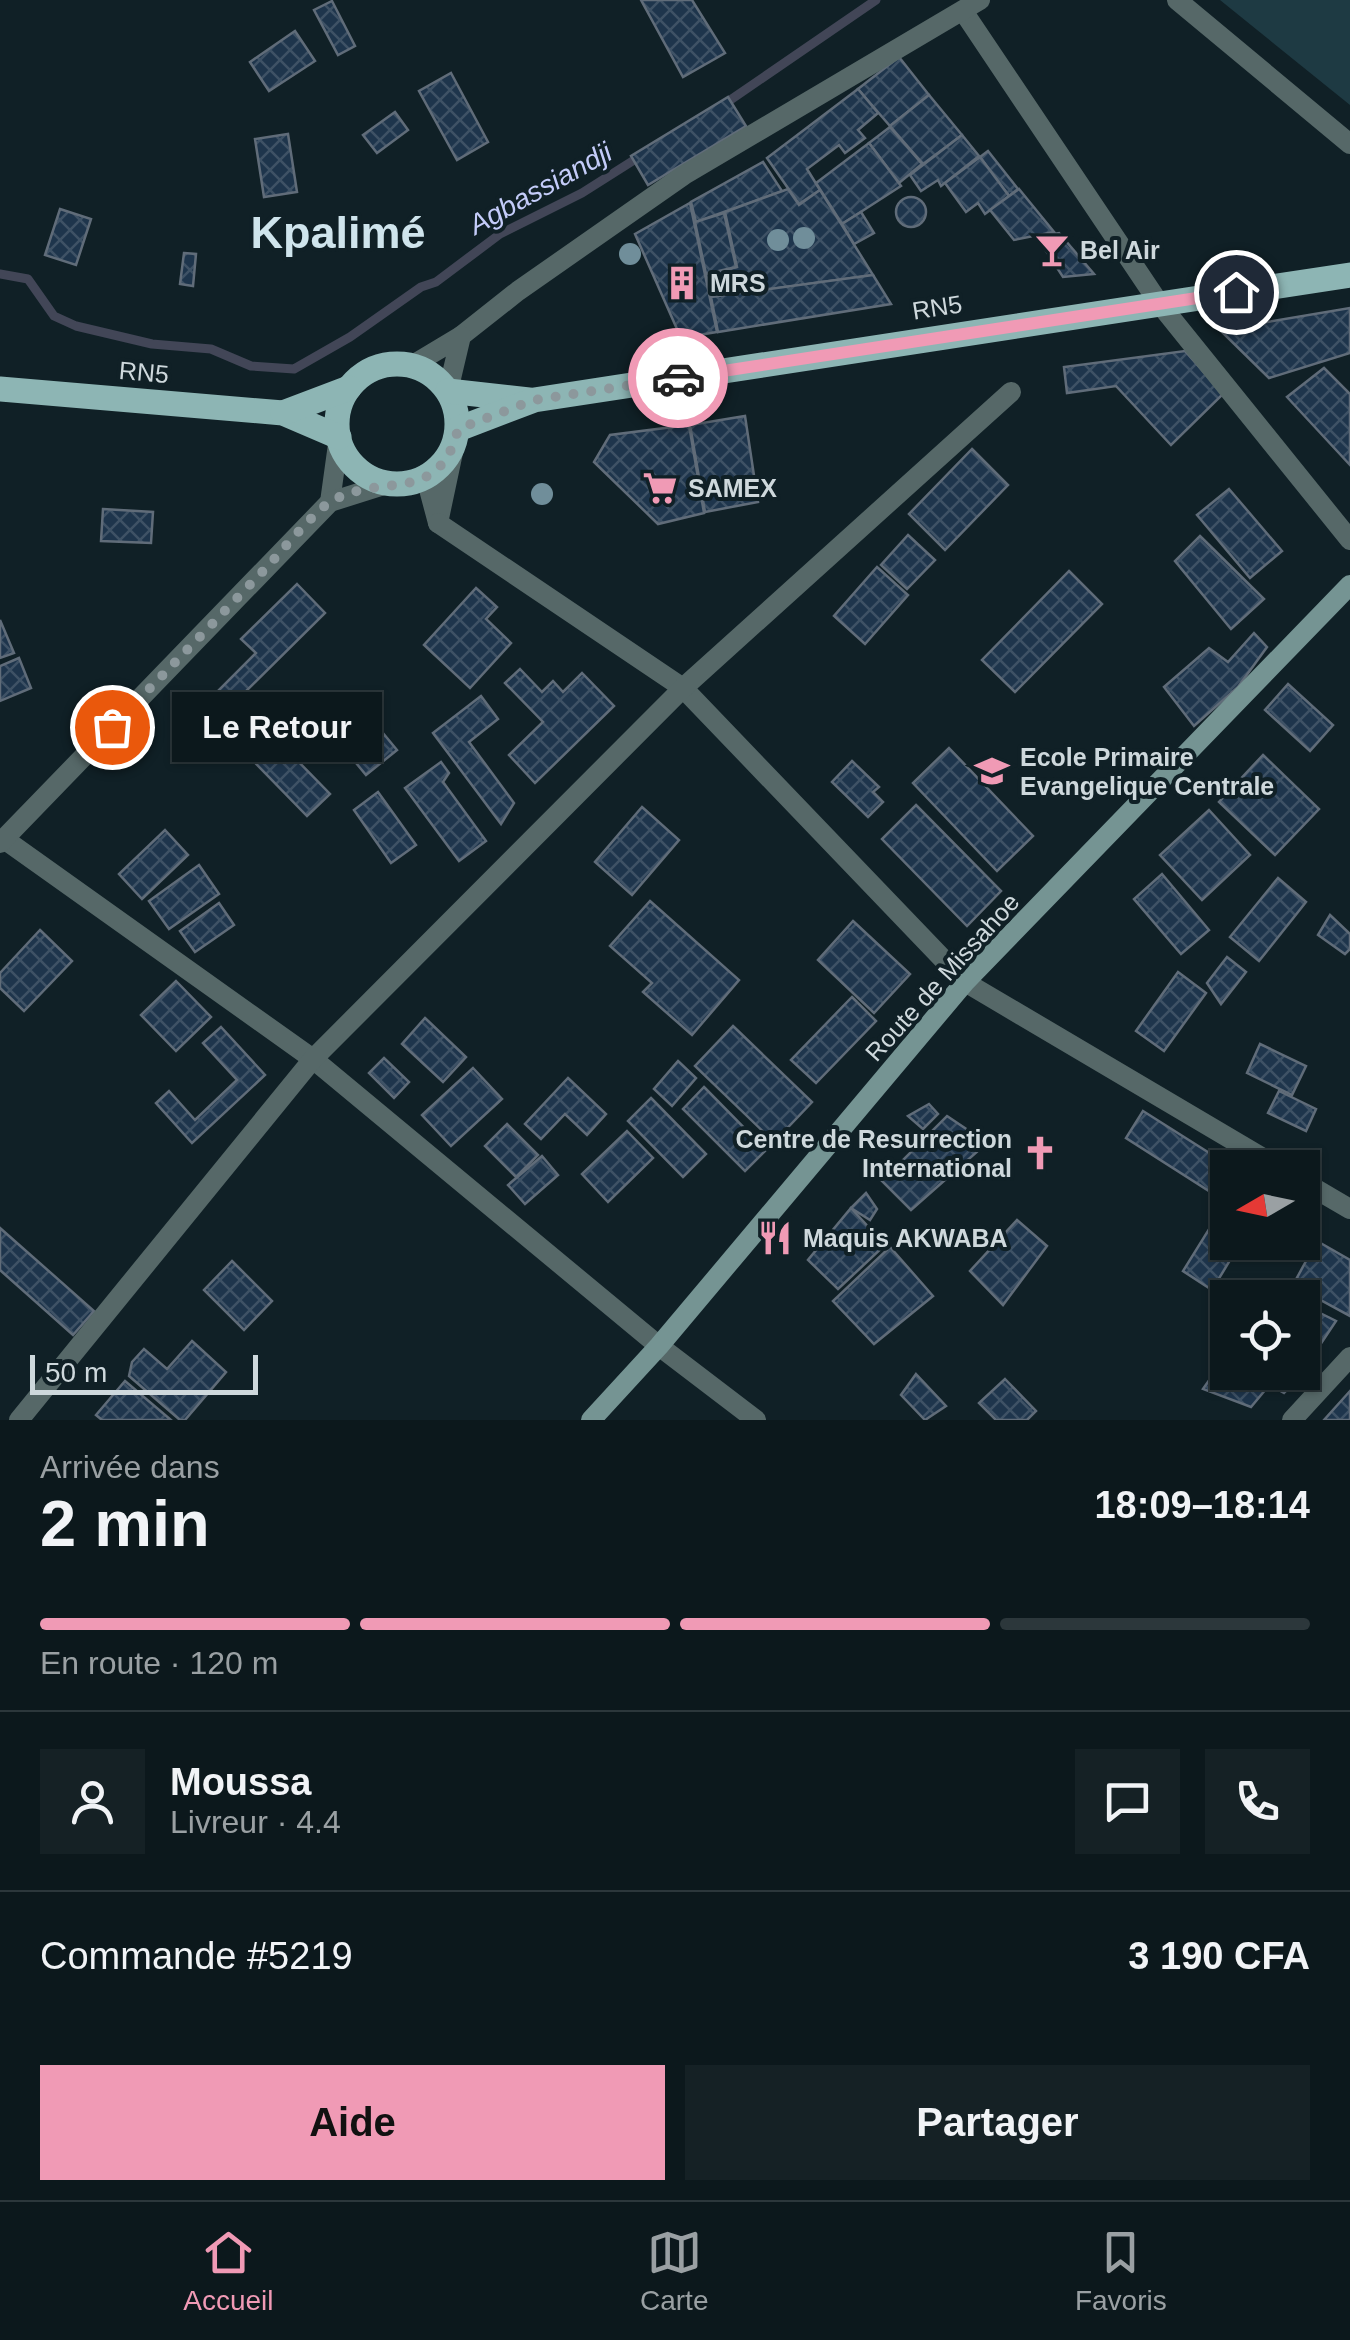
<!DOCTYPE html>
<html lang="fr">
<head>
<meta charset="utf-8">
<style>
  :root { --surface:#0c181c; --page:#152125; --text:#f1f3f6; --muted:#9aa0a3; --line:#2c373b; --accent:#f09ab5 }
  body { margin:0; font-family:Helvetica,sans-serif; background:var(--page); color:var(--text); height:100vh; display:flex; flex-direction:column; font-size:38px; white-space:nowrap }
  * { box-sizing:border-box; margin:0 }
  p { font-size:32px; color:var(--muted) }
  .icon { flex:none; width:55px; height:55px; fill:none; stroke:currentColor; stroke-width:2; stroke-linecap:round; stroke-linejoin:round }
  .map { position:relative; height:1420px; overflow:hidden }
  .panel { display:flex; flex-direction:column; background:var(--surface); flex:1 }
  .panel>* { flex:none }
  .needle { width:65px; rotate:261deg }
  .controls { position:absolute; left:1210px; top:1150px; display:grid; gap:20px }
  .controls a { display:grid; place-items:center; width:110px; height:110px; border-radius:0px; background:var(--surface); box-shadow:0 2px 8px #0004,0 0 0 2px var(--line); font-size:50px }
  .scale { position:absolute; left:30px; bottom:25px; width:228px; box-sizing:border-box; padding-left:10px; border:5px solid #ced8dc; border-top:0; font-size:28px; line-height:35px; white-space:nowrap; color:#ced8dc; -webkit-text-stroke:8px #102026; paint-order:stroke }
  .pin { position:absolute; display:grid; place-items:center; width:85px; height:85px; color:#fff; margin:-42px; border:5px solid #fff; border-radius:50%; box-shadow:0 2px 10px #0007 }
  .courier { position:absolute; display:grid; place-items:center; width:100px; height:100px; margin:-50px; border:8px solid #f09ab5; border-radius:50%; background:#fff; color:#222; box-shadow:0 2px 12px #0007 }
  .bubble { position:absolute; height:70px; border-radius:0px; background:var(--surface); box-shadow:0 2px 8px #0004,0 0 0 2px var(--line); font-size:32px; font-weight:800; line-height:70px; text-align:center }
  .head em { font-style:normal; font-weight:800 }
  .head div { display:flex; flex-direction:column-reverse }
  .head { display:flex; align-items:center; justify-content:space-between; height:170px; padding:0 40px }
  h1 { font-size:65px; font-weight:800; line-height:75px }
  .bar { display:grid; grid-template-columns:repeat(4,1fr); gap:15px 10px; align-content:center; height:120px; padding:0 40px }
  .bar i { height:12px; border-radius:8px; background:var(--line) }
  .bar .current { background:var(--accent) }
  .bar p { grid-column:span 4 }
  .line { display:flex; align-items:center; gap:25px; padding:0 40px; border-top:2px solid var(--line) }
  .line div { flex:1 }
  .round { display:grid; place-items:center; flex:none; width:105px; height:105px; border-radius:0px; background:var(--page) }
  .action { display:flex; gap:20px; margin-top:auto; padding:20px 40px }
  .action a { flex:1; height:115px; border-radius:0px; background:var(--accent); color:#111; font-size:40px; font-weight:800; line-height:115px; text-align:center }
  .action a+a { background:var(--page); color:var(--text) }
  .dock { display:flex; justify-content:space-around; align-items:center; height:140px; border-top:2px solid var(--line); background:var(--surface); font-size:28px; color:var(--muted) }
  .dock a { display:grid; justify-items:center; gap:5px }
  .dock .current { color:var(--accent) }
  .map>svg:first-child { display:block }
  .green { fill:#1e3a43 }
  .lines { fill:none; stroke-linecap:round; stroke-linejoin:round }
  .stream { stroke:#424657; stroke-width:9 }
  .building { fill:url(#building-cross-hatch); stroke:#606c79; stroke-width:2.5 }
  .street { stroke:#566868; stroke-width:20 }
  .secondary { stroke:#759493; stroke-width:20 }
  .primary { stroke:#8db5b4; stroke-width:25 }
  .tree { fill:#708e9a }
  .done { stroke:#8c989c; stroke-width:10; stroke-dasharray:0 18 }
  .route { stroke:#f09ab5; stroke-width:12 }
  .labels { text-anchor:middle; stroke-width:8; stroke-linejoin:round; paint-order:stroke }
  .poi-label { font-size:25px; font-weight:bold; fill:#ced8dc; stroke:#102026; text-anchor:start }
  .street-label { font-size:25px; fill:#ced8dc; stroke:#102026 }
  .water-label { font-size:28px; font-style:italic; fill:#c4ccf9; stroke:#102026 }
  .town-label { font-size:45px; font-weight:bold; fill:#cfe4ec; stroke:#102026 }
</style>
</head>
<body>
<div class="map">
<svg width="1350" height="1420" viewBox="0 0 1350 1420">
  <defs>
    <pattern id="building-cross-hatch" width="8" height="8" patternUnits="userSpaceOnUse" patternTransform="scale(2.5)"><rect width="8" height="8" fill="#1e354c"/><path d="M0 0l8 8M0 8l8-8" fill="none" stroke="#3e5265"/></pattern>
  </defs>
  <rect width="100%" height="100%" fill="#102026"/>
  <path class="green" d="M 1220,0 L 1350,0 L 1350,105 Z"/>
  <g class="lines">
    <g class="stream">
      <path d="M 723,105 L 876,0"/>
      <path d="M 0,274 L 28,279 L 54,316 L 76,326 L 152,344 L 211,349 L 251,366 L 294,369 L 350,337 L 421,287 L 436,282 L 500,234 L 582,193 L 642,155"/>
    </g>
  </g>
  <g class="building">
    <path d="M 641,0 L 692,0 L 725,53 L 683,77 Z"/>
    <path d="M 332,1 L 355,46 L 338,55 L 314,10 Z"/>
    <path d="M 295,31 L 315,61 L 269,91 L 250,62 Z"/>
    <path d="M 899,57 L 929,95 L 890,126 L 858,89 Z"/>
    <path d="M 451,73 L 488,142 L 457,160 L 419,91 Z"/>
    <path d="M 858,89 L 878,113 L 858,130 L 865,138 L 845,153 L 839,145 L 807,169 L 820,190 L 799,204 L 767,158 Z"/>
    <path d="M 929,95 L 962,135 L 923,164 L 890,126 Z"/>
    <path d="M 728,97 L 746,126 L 648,185 L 631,156 Z"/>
    <path d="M 395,112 L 408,130 L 377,153 L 363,135 Z"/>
    <path d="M 890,127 L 922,164 L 899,183 L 869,143 Z"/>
    <path d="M 288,134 L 297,192 L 264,197 L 255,139 Z"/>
    <path d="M 962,135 L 979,156 L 941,186 L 938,180 L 921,191 L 910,175 Z"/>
    <path d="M 869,143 L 901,186 L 842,224 L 816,183 Z"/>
    <path d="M 988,151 L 1018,189 L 1009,196 L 980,157 Z"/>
    <path d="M 980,157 L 1009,196 L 985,214 L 978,203 L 966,212 L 945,183 Z"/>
    <path d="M 763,162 L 782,191 L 696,222 L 691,202 Z"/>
    <path d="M 788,189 L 799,205 L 820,190 L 873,275 L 727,295 L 725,280 L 708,283 L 706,274 L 737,267 L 725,212 Z"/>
    <path d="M 1019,189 L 1054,232 L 1014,240 L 990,210 Z"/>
    <circle cx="911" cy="212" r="15"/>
    <path d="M 690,203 L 717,332 L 681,338 L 635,234 Z"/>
    <path d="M 60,209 L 91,219 L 76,265 L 45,255 Z"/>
    <path d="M 861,212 L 874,233 L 854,244 L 842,224 Z"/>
    <path d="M 724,213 L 736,267 L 706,274 L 695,222 Z"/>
    <path d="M 1059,233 L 1094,274 L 1063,277 L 1037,237 Z"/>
    <path d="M 184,253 L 196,254 L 193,286 L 180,284 Z"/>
    <path d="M 873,275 L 891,304 L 718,332 L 711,297 Z"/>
    <path d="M 1350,308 L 1350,353 L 1269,378 L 1220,330 Z"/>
    <path d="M 1185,351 L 1223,394 L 1171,445 L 1116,386 L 1067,393 L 1064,367 Z"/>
    <path d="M 1324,368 L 1350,394 L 1350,465 L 1287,397 Z"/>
    <path d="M 745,416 L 758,502 L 705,512 L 690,425 Z"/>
    <path d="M 689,425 L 704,513 L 658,524 L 594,462 L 610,435 Z"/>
    <path d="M 972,449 L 1008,485 L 945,550 L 909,514 Z"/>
    <path d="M 1229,489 L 1282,551 L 1250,578 L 1197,515 Z"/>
    <path d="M 103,509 L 153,512 L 151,543 L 101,541 Z"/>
    <path d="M 908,535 L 935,560 L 907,589 L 881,565 Z"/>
    <path d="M 1200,536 L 1264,599 L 1231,629 L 1175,561 Z"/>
    <path d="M 877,567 L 908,595 L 865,644 L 834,616 Z"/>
    <path d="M 1069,571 L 1102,604 L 1015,692 L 982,660 Z"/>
    <path d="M 297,584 L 325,613 L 228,709 L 214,695 L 256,653 L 241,639 Z"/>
    <path d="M 476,588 L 497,607 L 486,619 L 511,643 L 470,688 L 424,645 Z"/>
    <path d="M 0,620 L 14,653 L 0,658 Z"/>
    <path d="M 1254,633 L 1267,647 L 1238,687 L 1194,726 L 1164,687 L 1209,648 L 1228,662 Z"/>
    <path d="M 19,658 L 31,688 L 0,701 L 0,666 Z"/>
    <path d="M 520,669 L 542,692 L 553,681 L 563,692 L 582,673 L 614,706 L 535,783 L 509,755 L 543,722 L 505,683 Z"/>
    <path d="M 1288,684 L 1333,725 L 1310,751 L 1265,710 Z"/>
    <path d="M 481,696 L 498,719 L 469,742 L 514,803 L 501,824 L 433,733 Z"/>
    <path d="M 249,711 L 330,794 L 307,816 L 227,734 Z"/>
    <path d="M 373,721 L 397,750 L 366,775 L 342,746 Z"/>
    <path d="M 949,748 L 1033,836 L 997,871 L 913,783 Z"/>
    <path d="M 1263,755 L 1319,809 L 1275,855 L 1219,802 Z"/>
    <path d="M 852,761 L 879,787 L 873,792 L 883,802 L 868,817 L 832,782 Z"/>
    <path d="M 441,762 L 449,773 L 443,782 L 486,841 L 459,861 L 405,788 Z"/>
    <path d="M 378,792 L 416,845 L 391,863 L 354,810 Z"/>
    <path d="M 916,805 L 1001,891 L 967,926 L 882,839 Z"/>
    <path d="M 642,807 L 679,840 L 632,895 L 595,862 Z"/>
    <path d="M 1209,810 L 1250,855 L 1202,900 L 1160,855 Z"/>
    <path d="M 165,830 L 188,855 L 142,899 L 119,874 Z"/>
    <path d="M 199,865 L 219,894 L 169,929 L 149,901 Z"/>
    <path d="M 1162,874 L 1209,930 L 1181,954 L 1134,899 Z"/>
    <path d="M 1278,878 L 1306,902 L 1259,961 L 1230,937 Z"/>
    <path d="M 650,901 L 739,980 L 692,1035 L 643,992 L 652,983 L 610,946 Z"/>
    <path d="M 219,903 L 234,925 L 195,952 L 180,931 Z"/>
    <path d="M 1330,915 L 1350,934 L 1350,949 L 1345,954 L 1318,935 Z"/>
    <path d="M 853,921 L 910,974 L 874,1013 L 818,960 Z"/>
    <path d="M 40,930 L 72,961 L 24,1011 L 0,988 L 0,973 Z"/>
    <path d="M 1227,957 L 1246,972 L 1221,1004 L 1207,983 Z"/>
    <path d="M 1178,972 L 1206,993 L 1164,1051 L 1136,1031 Z"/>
    <path d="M 176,981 L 211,1017 L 176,1051 L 141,1015 Z"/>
    <path d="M 852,997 L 876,1021 L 816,1083 L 791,1060 Z"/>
    <path d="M 425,1018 L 466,1057 L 443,1082 L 402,1044 Z"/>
    <path d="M 733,1026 L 812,1102 L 774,1142 L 695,1066 Z"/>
    <path d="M 221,1027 L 265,1075 L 192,1143 L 156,1103 L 169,1091 L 195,1120 L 237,1080 L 203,1043 Z"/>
    <path d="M 1260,1044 L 1306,1066 L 1292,1095 L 1247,1073 Z"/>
    <path d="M 384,1058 L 409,1082 L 394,1098 L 369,1073 Z"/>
    <path d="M 678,1061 L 696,1078 L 672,1106 L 654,1089 Z"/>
    <path d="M 473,1068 L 502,1099 L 451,1146 L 422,1115 Z"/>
    <path d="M 568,1078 L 606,1114 L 587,1135 L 565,1114 L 541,1139 L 525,1124 Z"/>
    <path d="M 704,1087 L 766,1150 L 745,1171 L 683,1109 Z"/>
    <path d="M 1279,1091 L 1316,1109 L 1306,1131 L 1268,1113 Z"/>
    <path d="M 651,1098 L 706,1154 L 683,1177 L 628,1121 Z"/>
    <path d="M 929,1104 L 938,1114 L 923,1129 L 908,1116 Z"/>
    <path d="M 1143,1111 L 1233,1168 L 1228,1168 L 1228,1242 L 1241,1242 L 1212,1290 L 1183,1271 L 1226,1202 L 1126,1138 Z"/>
    <path d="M 947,1116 L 987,1143 L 911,1210 L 882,1181 Z"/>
    <path d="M 507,1124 L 538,1155 L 516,1177 L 485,1146 Z"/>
    <path d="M 627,1131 L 653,1158 L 608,1202 L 582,1174 Z"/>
    <path d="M 542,1156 L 558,1175 L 525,1204 L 508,1185 Z"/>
    <path d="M 866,1193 L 877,1209 L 870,1220 L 851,1208 Z"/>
    <path d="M 851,1208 L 885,1245 L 838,1289 L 808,1260 Z"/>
    <path d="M 1017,1220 L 1047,1246 L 1003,1305 L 970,1271 Z"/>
    <path d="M 0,1228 L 94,1311 L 73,1335 L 0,1270 Z"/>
    <path d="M 1317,1241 L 1350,1260 L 1350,1316 L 1293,1285 Z"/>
    <path d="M 890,1247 L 933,1296 L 874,1344 L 833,1301 Z"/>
    <path d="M 232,1261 L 272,1301 L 244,1330 L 204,1290 Z"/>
    <path d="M 1269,1280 L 1288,1291 L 1286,1298 L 1260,1298 Z"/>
    <path d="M 1308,1307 L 1336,1321 L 1320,1345 L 1302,1332 L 1302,1317 Z"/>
    <path d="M 1220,1327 L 1228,1330 L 1225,1356 L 1212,1349 Z"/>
    <path d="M 192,1341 L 226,1372 L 185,1420 L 180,1420 L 129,1376 L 132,1362 L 144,1349 L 167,1369 Z"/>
    <path d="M 1302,1350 L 1317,1359 L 1284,1393 L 1247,1372 L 1302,1372 Z"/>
    <path d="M 1217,1369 L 1266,1389 L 1251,1407 L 1203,1389 Z"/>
    <path d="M 916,1374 L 946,1406 L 925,1420 L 901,1395 Z"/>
    <path d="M 1005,1379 L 1036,1411 L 1027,1420 L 996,1420 L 979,1403 Z"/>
    <path d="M 125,1381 L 171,1420 L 102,1420 L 96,1415 Z"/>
    <path d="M 1350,1391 L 1350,1420 L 1324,1420 Z"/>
  </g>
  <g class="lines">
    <g class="street">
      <path d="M 1177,0 L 1350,144"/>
      <path d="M 963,11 L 1159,303 L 1350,540"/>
      <path d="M 461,336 L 518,291 L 684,175 L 980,0"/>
      <path d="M 411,366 L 461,336 L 448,391"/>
      <path d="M 426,478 L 438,523 L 458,429"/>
      <path d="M 330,502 L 339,437"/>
      <path d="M 438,523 L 683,688 L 965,982 L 1280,1168"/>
      <path d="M 4,839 L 313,1059 L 659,1346 L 756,1420"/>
      <path d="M 0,843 L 330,502 L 387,484"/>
      <path d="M 1302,1181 L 1350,1209"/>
      <path d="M 19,1420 L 313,1059 L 683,688 L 1011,392"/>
      <path d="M 1292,1420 L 1350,1357"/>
    </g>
    <path class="secondary" d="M 591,1420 L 659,1346 L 965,982 L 1350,585"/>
    <g class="primary">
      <circle cx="397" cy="424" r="60"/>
      <path d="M 0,389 L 283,413 L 339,437"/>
      <path d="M 448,391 L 529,400"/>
      <path d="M 283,413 L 349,388"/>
      <path d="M 458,429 L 534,400 L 1350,275"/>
    </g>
  </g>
  <g class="tree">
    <circle cx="804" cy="238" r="11"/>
    <circle cx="778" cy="240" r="11"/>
    <circle cx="630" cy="254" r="11"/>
    <circle cx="542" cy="494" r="11"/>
  </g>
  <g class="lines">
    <path class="done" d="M 112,727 C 164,674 215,621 266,568 C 282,551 313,513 330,502 C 382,471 439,507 458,429 L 534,400 L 678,378"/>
    <path class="route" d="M 678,378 L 1236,292"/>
  </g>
  <defs>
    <g id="bar-bare" transform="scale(2.7)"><path d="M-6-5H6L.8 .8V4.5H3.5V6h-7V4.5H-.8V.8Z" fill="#f09ab5" stroke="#102026" stroke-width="2.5" paint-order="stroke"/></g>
    <g id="building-bare" transform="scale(2.7)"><path d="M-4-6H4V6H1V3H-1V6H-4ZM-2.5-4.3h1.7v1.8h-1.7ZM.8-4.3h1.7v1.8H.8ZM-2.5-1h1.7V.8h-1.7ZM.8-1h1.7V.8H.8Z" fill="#f09ab5" stroke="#102026" stroke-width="2.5" paint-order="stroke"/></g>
    <g id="supermarket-bare" transform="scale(2.7)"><path d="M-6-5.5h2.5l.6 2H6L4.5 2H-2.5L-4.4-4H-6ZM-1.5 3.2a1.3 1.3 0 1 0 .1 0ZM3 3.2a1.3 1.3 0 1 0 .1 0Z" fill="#f09ab5" stroke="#102026" stroke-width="2.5" paint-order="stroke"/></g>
    <g id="school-bare" transform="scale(2.7)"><path d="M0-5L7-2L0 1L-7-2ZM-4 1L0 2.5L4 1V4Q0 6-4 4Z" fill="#f09ab5" stroke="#102026" stroke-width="2.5" paint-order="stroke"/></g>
    <g id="church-bare" transform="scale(2.7)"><path d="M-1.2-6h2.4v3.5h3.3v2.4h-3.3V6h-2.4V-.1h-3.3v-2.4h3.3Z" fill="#f09ab5" stroke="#102026" stroke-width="2.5" paint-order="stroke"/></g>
    <g id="restaurant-bare" transform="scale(2.7)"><path d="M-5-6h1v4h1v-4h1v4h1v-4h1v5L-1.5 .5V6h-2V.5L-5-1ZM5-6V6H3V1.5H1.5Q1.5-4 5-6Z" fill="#f09ab5" stroke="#102026" stroke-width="2.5" paint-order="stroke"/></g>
  </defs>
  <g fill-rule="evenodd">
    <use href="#bar-bare" x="1052" y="250"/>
    <use href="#building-bare" x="682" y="283"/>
    <use href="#supermarket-bare" x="660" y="488"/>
    <use href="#school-bare" x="992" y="771"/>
    <use href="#church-bare" x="1040" y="1153"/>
    <use href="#restaurant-bare" x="775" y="1238"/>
  </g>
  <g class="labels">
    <g class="poi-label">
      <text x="1080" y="259">Bel Air</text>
      <text x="710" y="292">MRS</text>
      <text x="688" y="497">SAMEX</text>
      <text x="1020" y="766">Ecole Primaire<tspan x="1020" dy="29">Evangelique Centrale</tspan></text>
      <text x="1012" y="1148" text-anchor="end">Centre de Resurrection<tspan x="1012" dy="29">International</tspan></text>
      <text x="803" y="1247">Maquis AKWABA</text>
    </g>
    <g class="street-label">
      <text transform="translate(937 307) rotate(-9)" y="9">RN5</text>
      <text transform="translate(144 372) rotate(5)" y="9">RN5</text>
      <text transform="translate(942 977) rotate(-48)" y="9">Route de Missahoe</text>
    </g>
    <g class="water-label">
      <text transform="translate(540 188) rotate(-29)" y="10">Agbassiandji</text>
    </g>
    <g class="town-label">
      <text x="338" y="248">Kpalimé</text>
    </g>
  </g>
</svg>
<div class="controls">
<a><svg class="needle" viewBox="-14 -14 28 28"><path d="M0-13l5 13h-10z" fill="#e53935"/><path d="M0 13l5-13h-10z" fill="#9aa0a3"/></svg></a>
<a><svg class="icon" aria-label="locate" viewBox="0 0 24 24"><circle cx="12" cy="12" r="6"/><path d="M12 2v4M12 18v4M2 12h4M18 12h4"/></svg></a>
</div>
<div class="scale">50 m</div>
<div class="pin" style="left:112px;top:727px;background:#ea580c"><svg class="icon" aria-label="bag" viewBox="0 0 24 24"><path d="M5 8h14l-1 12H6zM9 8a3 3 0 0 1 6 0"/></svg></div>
<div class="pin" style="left:1236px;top:292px;background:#1f2937"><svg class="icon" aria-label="home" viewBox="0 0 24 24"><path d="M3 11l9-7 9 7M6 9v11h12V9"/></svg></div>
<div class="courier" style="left:678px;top:378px"><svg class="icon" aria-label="car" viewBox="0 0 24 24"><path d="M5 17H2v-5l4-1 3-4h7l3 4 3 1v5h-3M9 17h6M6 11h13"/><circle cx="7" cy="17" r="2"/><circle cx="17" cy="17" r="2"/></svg></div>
<div class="bubble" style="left:172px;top:692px;width:210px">Le Retour</div>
</div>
<section class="panel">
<div class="head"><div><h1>2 min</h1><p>Arrivée dans</p></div><em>18:09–18:14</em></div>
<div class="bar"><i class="current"></i><i class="current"></i><i class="current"></i><i></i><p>En route · 120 m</p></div>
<div class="line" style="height:180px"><a class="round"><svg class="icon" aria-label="person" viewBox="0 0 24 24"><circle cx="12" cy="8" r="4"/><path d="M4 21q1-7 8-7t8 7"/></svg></a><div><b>Moussa</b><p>Livreur · 4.4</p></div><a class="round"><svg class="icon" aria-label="chat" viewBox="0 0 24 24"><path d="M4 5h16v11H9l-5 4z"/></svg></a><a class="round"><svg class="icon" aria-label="phone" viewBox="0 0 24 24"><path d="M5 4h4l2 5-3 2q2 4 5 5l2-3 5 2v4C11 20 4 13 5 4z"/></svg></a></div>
<div class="line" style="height:130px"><div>Commande #5219</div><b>3 190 CFA</b></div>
<div class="action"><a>Aide</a><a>Partager</a></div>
</section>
<nav class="dock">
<a class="current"><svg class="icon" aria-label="home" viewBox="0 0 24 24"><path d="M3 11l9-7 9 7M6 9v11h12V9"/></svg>Accueil</a>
<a><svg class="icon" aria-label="map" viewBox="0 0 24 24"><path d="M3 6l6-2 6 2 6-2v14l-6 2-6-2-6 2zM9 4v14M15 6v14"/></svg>Carte</a>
<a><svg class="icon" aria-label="saved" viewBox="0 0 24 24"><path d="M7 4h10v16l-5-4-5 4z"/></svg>Favoris</a>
</nav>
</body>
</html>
